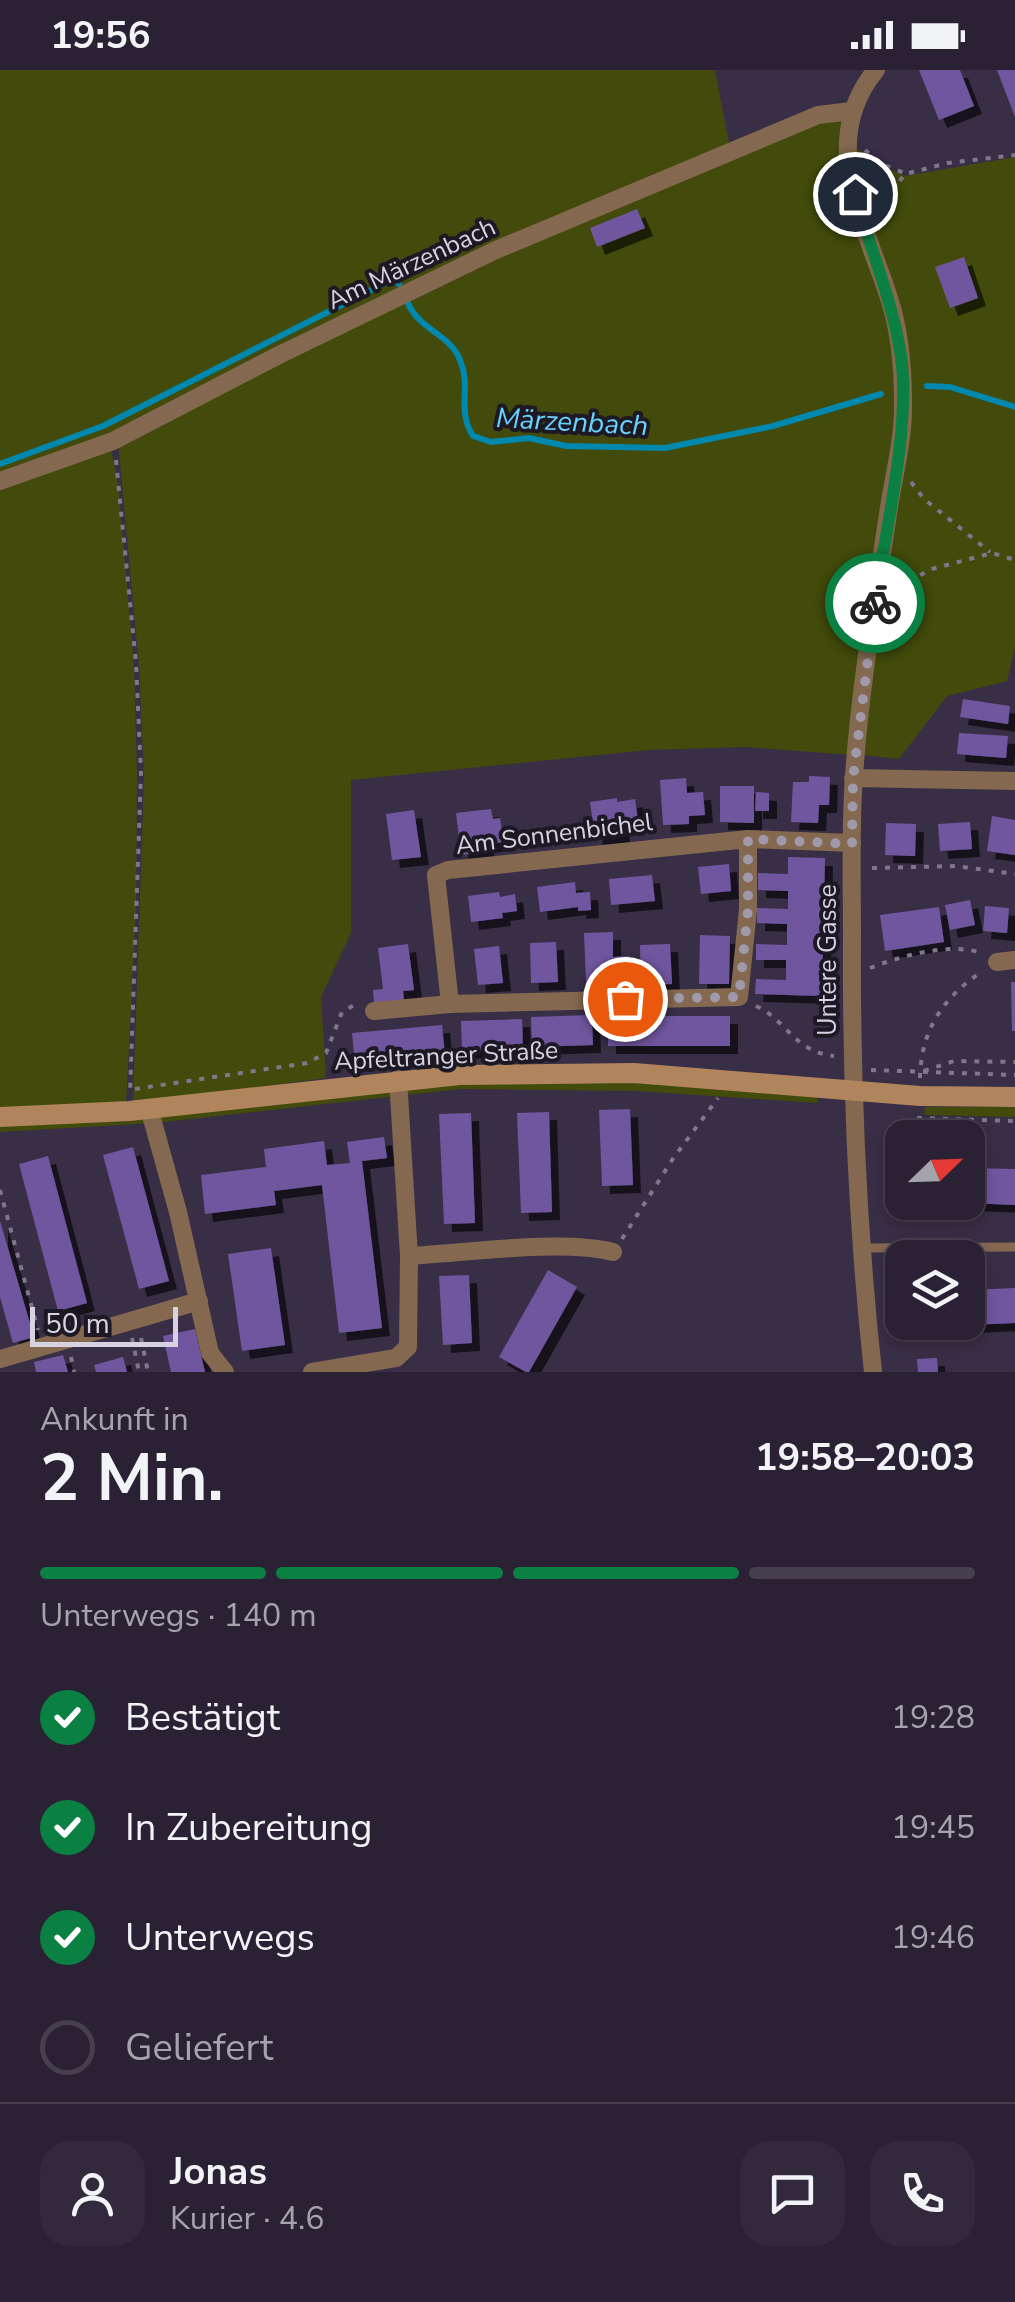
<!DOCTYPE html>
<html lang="de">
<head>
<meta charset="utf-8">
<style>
  :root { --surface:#2a2234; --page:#322a3c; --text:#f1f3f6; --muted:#a5a4ac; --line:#463f4f; --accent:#0b8043 }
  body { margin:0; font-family:"Nunito Sans",sans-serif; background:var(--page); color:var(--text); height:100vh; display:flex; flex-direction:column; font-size:38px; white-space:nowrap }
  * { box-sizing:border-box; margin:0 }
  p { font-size:32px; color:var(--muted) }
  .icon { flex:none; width:55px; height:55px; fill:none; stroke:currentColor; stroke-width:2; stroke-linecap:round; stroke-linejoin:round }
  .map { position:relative; height:1302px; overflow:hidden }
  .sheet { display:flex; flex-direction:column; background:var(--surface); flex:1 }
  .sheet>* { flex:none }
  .needle { width:65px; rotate:67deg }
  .controls { position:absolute; left:885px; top:1050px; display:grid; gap:20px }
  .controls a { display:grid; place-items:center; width:100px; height:100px; border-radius:20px; background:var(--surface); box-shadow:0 5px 15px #0003,0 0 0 2px var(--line); font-size:50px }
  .scale { position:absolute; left:30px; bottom:25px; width:148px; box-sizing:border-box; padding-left:10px; border:5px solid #d7d2e1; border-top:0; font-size:28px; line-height:35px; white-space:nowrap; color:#d7d2e1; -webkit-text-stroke:8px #1d1924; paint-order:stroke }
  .pin { position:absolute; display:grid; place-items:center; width:85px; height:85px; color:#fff; margin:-42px; border:5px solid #fff; border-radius:50%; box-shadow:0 2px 10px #0007 }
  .courier { position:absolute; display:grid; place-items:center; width:100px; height:100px; margin:-50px; border:8px solid #0b8043; border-radius:50%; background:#fff; color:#222; box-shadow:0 2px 12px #0007 }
  .headline em { font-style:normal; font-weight:700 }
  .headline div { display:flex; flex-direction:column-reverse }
  .headline { display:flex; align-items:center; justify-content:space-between; height:170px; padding:0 40px }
  h1 { font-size:65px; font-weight:700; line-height:75px }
  .bar { display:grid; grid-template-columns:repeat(4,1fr); gap:15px 10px; align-content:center; height:120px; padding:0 40px }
  .bar i { height:12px; border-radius:8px; background:var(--line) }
  .bar .current { background:var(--accent) }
  .bar p { grid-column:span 4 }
  .line { display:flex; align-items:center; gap:25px; padding:0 40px; border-top:2px solid var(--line) }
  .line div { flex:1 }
  .round { display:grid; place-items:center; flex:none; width:105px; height:105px; border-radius:30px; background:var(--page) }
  ol { padding:0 40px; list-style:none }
  li { display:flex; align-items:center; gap:30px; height:110px }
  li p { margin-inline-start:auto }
  li .icon { padding:10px; border-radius:50%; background:var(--accent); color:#fff; stroke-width:4 }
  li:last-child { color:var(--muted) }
  li i { width:55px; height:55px; border:5px solid var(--line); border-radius:50% }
  .status { display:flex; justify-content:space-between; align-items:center; height:70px; padding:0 50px; background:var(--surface); direction:ltr }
  .status svg { height:28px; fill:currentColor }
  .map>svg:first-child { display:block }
  .green { fill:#424b0b }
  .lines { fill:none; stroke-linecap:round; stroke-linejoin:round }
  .stream { stroke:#0088af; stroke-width:6 }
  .building { fill:#6f579f; filter:url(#shadow) }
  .path { stroke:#7f778b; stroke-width:4; stroke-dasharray:5 8; stroke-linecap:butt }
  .lane { stroke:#84684f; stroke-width:9 }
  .street { stroke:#84684f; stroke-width:18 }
  .secondary { stroke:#b0855d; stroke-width:20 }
  .done { stroke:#9f99ab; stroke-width:10; stroke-dasharray:0 18 }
  .route { stroke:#0b8043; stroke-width:12 }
  .labels { text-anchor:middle; stroke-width:8; stroke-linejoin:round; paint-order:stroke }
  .street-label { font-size:25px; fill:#d7d2e1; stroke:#1d1924 }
  .water-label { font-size:28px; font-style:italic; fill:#68d3fd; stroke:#1d1924 }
</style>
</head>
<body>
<div class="status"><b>19:56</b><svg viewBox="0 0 49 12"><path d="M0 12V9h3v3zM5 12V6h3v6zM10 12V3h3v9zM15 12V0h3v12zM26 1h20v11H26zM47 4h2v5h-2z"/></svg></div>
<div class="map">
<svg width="1015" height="1302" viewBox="0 0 1015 1302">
  <defs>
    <filter id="shadow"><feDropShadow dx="8" dy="8" stdDeviation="0" flood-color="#0009"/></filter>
  </defs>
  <rect width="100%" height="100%" fill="#382e46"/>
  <g class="green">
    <path d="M 0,0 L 715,0 L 730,78 L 111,367 L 0,407 Z"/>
    <path d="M 847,45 L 842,90 L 887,232 L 898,334 L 850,685 L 744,677 L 649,680 L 351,710 L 351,863 L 321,927 L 326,1008 L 133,1034 L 144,706 L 139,596 L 118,371 L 398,231 L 820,49 Z"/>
    <path d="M 851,74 L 881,95 L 905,106 L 1015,87 L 1015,578 L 1007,611 L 947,626 L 899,689 L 862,685 L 868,610 L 910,337 Z"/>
    <path d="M 110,375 L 118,413 L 134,595 L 137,704 L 136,839 L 126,1035 L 0,1042 L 0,413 Z"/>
    <path d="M 460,1012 L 635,1013 L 818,1023 L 817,1033 L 636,1021 L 460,1019 L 155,1053 L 0,1062 L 0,1053 Z"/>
    <path d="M 925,1037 L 1015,1037 L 1015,1047 L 924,1045 Z"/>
  </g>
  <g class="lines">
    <g class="stream">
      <path d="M 408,233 C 419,260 450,264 460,290 C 472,317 456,340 473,366 L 491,372 L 529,368 L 566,376 L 665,378 L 773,356 L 881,324"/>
      <path d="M 927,316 L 950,317 L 1015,337"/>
      <path d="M 0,394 L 103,356 L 395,208 L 399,214"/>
    </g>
  </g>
  <g class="building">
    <path d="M 919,0 L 960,0 L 974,36 L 939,50 Z"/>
    <path d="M 997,0 L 1015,0 L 1015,47 Z"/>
    <path d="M 637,139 L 645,158 L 597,177 L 590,158 Z"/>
    <path d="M 964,187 L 978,228 L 950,238 L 935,197 Z"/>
    <path d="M 963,629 L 1010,636 L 1008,654 L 960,647 Z"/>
    <path d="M 959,663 L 1008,666 L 1006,688 L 957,684 Z"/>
    <path d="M 809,706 L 830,707 L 829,735 L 819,735 L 818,753 L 791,752 L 793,712 L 809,712 Z"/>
    <path d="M 686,708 L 687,723 L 703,722 L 705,745 L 689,746 L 689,754 L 663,755 L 660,710 Z"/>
    <path d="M 720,716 L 754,716 L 754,753 L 720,752 Z"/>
    <path d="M 756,722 L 769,723 L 769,741 L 755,741 Z"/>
    <path d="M 617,728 L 617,732 L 635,729 L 638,750 L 621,753 L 622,764 L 595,768 L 590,732 Z"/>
    <path d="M 491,739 L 493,749 L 500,748 L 504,772 L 486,775 L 487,782 L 461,785 L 456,743 Z"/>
    <path d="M 414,740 L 421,787 L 392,790 L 386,744 Z"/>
    <path d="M 992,746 L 1015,750 L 1015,785 L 987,781 Z"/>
    <path d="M 970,752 L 972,779 L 940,781 L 938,754 Z"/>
    <path d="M 886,753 L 916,754 L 915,786 L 885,785 Z"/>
    <path d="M 788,787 L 825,788 L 822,926 L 755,924 L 756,909 L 786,910 L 786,890 L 756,890 L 756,874 L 787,875 L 787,854 L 757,853 L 757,838 L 788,839 L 788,821 L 758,820 L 758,803 L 788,804 Z"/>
    <path d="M 729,794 L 731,821 L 701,824 L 698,797 Z"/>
    <path d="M 652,805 L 655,831 L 611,835 L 609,809 Z"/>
    <path d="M 575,812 L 576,823 L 590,822 L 591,840 L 578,841 L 578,837 L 540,842 L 537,817 Z"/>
    <path d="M 499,822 L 500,827 L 515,824 L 517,841 L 502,843 L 503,848 L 471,852 L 468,826 Z"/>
    <path d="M 970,830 L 975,855 L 950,860 L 945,835 Z"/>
    <path d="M 985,836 L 1009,838 L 1007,863 L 983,861 Z"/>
    <path d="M 939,837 L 944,872 L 885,881 L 880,845 Z"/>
    <path d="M 613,862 L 613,887 L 630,886 L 631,911 L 586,912 L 584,863 Z"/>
    <path d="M 700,865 L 730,866 L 729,914 L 699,914 Z"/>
    <path d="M 556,872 L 558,912 L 531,913 L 530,873 Z"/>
    <path d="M 408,874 L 414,920 L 403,921 L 404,930 L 374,933 L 373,920 L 383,919 L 378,878 Z"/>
    <path d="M 670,874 L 672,914 L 641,915 L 640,875 Z"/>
    <path d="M 499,876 L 503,913 L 478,915 L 474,879 Z"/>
    <path d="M 1011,912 L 1015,912 L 1015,961 L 1012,961 Z"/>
    <path d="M 592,945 L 593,975 L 532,977 L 531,947 Z"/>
    <rect x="608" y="946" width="122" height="30"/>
    <path d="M 522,949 L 523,979 L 462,981 L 461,951 Z"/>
    <path d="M 442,955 L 445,985 L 355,993 L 352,963 Z"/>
    <path d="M 630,1039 L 633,1115 L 602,1116 L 599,1040 Z"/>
    <path d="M 549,1042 L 552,1142 L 521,1143 L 517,1043 Z"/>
    <path d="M 471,1043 L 475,1153 L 444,1154 L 439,1044 Z"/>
    <path d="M 384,1067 L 387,1088 L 362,1091 L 382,1258 L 339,1263 L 322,1115 L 274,1121 L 276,1135 L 205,1144 L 201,1105 L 266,1097 L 264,1079 L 324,1071 L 327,1095 L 350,1093 L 347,1072 Z"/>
    <path d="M 133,1077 L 169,1211 L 139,1219 L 103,1085 Z"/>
    <path d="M 48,1086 L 87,1233 L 58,1241 L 19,1094 Z"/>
    <path d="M 893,1095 L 902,1095 L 902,1131 L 892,1130 Z"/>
    <path d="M 968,1098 L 1015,1099 L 1015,1135 L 968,1133 Z"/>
    <path d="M 0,1151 L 34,1267 L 13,1273 L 0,1227 Z"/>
    <path d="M 271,1178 L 285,1275 L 242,1281 L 228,1184 Z"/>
    <path d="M 548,1200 L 577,1217 L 529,1302 L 526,1302 L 499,1287 Z"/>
    <path d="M 469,1205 L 472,1273 L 443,1275 L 439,1206 Z"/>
    <path d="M 1015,1218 L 1015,1253 L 968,1255 L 968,1220 Z"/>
    <path d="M 195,1259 L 205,1302 L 171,1302 L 163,1266 Z"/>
    <path d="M 63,1285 L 68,1302 L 36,1302 L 34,1292 Z"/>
    <path d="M 123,1287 L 127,1302 L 96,1302 L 94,1295 Z"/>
    <path d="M 937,1288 L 938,1302 L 918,1302 L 917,1289 Z"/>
  </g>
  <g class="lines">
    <g class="path">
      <path d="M 865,80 L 882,94 L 904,103"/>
      <path d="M 876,142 L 905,104 L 948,93 L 1015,85"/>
      <path d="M 116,390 L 136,593 L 141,703 L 130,1024"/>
      <path d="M 911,412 L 924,429 L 990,482"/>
      <path d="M 897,517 L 932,499 L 992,483 L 1015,490"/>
      <path d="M 872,798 L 956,796 L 1015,804"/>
      <path d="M 870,898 C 901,886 949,872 982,883"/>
      <path d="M 756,936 C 787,950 794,982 834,986"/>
      <path d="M 871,1000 L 1015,1005"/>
      <path d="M 924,1001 L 954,991 L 1015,992"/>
      <path d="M 920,1008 C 921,960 943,927 983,901"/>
      <path d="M 135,1019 L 307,993 L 326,983 L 342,942 L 356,934"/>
      <path d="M 917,1048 L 1015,1051"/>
      <path d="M 0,1120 L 38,1260"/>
      <path d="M 622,1169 L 672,1090 L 718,1028"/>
      <path d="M 132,1268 L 139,1302"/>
      <path d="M 141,1268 L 148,1302"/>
      <path d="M 71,1287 L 74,1302"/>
    </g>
    <path class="lane" d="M 863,1178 L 1015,1177"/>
    <g class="street">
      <path d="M 0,411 L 113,371 L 281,284 L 496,180 L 818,45 L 852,41"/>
      <path d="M 853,708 L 1015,711"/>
      <path d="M 748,769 L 748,840 L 739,927 L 450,934 L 436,805 L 448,800 L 748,769 L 852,773"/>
      <path d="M 997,892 L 1015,890"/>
      <path d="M 374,941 L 450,934"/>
      <path d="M 149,1038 L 178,1142 L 210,1283 L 225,1302"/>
      <path d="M 409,1186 C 465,1183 562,1169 613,1182"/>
      <path d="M 0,1289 L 199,1231"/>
      <path d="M 312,1302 L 396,1288 L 408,1277 L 409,1186 L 398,1009"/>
      <path d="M 873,1302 C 857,1155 851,1013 852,865 C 852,812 850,759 854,706 C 860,618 875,531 888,444 C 893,408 904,369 903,332 C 903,297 900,261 889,228 C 865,153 817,71 876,0"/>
    </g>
    <path class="secondary" d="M 0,1047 L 129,1041 L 459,1005 L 634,1003 L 920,1026 L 1015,1027"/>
  </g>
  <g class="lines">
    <path class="done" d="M 625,929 L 739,927 L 748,840 L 748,769 L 852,774 L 853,708 L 875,533"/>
    <path class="route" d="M 855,124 C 870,179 893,231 901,287 C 911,356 885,462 875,533"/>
  </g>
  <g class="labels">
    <g class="street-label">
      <text transform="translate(411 193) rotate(-25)" y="9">Am Märzenbach</text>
      <text transform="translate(554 763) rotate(-7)" y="9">Am Sonnenbichel</text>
      <text transform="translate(827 890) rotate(-90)" y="9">Untere Gasse</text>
      <text transform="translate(446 985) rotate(-3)" y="9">Apfeltranger Straße</text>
    </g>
    <g class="water-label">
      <text transform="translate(572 351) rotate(3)" y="10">Märzenbach</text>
    </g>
  </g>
</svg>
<div class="controls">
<a><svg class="needle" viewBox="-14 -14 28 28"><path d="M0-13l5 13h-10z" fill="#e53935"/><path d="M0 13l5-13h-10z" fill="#a5a4ac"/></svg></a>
<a><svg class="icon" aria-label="layers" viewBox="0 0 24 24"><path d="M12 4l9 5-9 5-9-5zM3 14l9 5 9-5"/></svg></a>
</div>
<div class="scale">50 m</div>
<div class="pin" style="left:625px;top:929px;background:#ea580c"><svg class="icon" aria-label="bag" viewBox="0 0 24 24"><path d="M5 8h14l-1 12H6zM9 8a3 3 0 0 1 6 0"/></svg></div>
<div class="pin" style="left:855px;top:124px;background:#1f2937"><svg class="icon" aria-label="home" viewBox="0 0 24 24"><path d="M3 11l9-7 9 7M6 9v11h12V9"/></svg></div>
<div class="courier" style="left:875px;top:533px"><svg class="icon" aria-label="bike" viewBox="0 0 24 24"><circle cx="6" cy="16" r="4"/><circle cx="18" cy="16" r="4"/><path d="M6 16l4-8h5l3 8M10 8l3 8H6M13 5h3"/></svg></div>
</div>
<section class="sheet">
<div class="headline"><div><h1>2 Min.</h1><p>Ankunft in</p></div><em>19:58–20:03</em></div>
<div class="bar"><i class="current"></i><i class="current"></i><i class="current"></i><i></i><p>Unterwegs · 140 m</p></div>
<ol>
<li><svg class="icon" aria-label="check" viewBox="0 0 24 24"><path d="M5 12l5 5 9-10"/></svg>Bestätigt<p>19:28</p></li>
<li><svg class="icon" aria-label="check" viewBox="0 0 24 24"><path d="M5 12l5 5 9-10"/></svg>In Zubereitung<p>19:45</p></li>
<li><svg class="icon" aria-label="check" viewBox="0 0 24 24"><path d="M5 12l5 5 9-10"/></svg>Unterwegs<p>19:46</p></li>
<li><i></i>Geliefert</li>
</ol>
<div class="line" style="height:180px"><a class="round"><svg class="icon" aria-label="person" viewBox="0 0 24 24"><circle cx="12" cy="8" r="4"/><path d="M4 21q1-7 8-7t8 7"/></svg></a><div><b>Jonas</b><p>Kurier · 4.6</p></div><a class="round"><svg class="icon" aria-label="chat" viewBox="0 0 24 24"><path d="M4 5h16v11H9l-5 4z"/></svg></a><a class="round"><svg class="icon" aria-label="phone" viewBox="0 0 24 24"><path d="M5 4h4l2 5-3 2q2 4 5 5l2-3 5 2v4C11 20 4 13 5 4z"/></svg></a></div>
</section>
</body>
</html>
